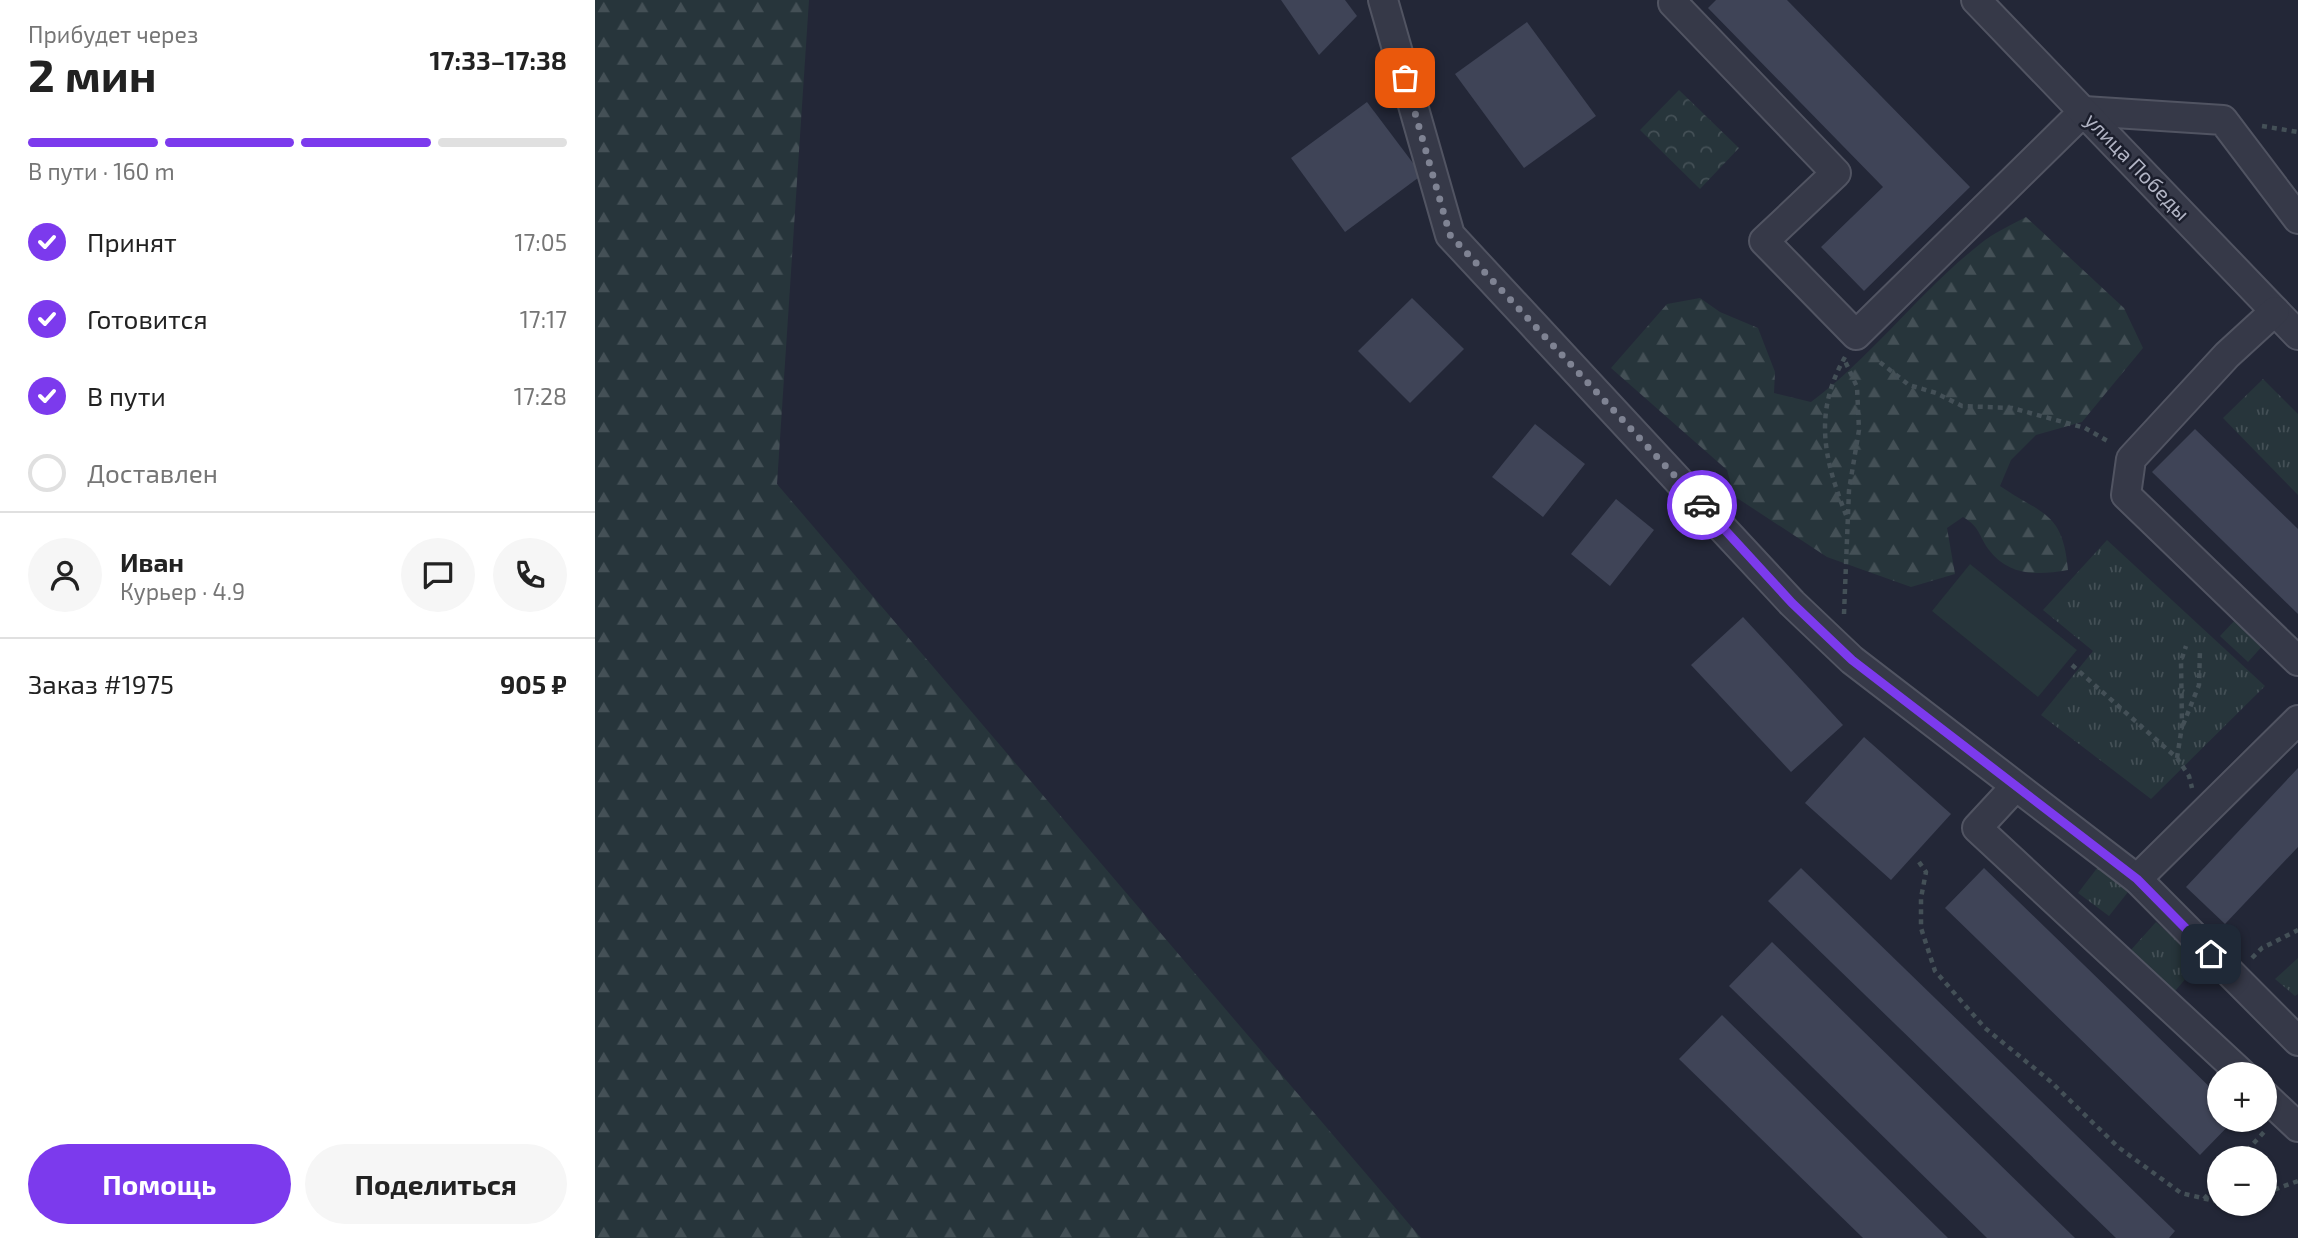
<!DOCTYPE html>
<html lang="ru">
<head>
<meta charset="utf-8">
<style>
  :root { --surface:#fff; --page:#f6f6f6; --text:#222; --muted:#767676; --line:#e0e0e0; --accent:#7c3aed }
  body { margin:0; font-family:"Exo 2",sans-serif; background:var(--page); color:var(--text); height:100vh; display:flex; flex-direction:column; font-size:26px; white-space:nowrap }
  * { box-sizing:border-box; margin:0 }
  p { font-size:23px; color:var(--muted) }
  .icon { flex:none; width:38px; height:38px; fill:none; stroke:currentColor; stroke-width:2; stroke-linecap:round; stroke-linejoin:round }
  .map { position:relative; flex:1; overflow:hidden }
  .side { display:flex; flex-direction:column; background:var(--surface); width:595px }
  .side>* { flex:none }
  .controls { position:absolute; left:1612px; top:1062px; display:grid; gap:14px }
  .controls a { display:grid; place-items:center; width:70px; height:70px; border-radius:50%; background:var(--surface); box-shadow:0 2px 5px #0004; font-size:35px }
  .pin { position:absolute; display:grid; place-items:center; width:60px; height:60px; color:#fff; margin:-30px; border-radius:14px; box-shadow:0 4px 10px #0006 }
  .courier { position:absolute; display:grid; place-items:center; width:70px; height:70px; margin:-35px; border:5px solid #7c3aed; border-radius:50%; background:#fff; color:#222; box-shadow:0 2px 9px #0007 }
  .summary em { font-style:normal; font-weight:700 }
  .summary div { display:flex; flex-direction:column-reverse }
  .summary { display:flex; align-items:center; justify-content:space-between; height:119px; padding:0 28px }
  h1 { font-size:46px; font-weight:700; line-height:52px }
  .bar { display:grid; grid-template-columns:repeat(4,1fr); gap:10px 7px; align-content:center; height:84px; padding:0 28px }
  .bar i { height:9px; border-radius:5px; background:var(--line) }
  .bar .current { background:var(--accent) }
  .bar p { grid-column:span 4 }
  .line { display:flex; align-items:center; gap:18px; padding:0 28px; border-top:2px solid var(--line) }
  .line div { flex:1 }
  .round { display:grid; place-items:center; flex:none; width:74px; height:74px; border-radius:37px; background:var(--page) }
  ol { padding:0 28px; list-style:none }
  li { display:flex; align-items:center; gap:21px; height:77px }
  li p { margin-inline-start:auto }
  li .icon { padding:7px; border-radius:50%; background:var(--accent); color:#fff; stroke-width:4 }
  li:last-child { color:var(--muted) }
  li i { width:38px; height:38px; border:4px solid var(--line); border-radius:50% }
  .action { display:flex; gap:14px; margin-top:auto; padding:14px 28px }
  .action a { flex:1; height:80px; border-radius:42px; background:var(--accent); color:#fff; font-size:28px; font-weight:700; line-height:80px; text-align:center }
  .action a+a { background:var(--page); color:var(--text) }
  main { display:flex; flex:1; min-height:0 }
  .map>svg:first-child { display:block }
  .grass { fill:url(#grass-tufts) }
  .forest { fill:url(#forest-firs) }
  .park { fill:url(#park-crowns) }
  .garden { fill:#27353b }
  .building { fill:#3f4457 }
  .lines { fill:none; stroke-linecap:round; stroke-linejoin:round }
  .minor-casing { stroke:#515462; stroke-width:32 }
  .path { stroke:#445057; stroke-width:4.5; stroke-dasharray:5 5; stroke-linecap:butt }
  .minor { stroke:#363948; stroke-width:28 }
  .done { stroke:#7f8393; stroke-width:7; stroke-dasharray:0 12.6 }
  .route { stroke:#7c3aed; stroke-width:9 }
  .labels { text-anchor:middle; stroke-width:5; stroke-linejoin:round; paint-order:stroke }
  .street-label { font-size:21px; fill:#b1b4c4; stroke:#1b1e2c }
</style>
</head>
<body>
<main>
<section class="side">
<div class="summary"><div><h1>2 мин</h1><p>Прибудет через</p></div><em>17:33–17:38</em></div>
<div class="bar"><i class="current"></i><i class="current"></i><i class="current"></i><i></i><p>В пути · 160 m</p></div>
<ol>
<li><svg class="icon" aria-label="check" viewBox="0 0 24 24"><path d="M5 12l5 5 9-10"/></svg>Принят<p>17:05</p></li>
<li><svg class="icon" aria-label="check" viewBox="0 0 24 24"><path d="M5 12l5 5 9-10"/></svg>Готовится<p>17:17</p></li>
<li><svg class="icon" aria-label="check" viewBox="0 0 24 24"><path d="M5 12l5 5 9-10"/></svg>В пути<p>17:28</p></li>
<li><i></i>Доставлен</li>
</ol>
<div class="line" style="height:126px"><a class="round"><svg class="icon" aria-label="person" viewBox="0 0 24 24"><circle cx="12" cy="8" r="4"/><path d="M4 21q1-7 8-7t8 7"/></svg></a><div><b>Иван</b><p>Курьер · 4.9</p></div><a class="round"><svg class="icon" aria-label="chat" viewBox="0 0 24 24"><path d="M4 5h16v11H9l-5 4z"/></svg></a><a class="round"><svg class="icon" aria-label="phone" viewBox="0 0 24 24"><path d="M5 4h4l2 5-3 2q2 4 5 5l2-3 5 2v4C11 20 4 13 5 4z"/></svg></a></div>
<div class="line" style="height:91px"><div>Заказ #1975</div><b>905 ₽</b></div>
<div class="action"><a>Помощь</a><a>Поделиться</a></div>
</section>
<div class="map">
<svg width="1703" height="1238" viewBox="0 0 1703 1238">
  <defs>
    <pattern id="grass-tufts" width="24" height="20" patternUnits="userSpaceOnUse" patternTransform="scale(1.75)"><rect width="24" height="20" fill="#27353b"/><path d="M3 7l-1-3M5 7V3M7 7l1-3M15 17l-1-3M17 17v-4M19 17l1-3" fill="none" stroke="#445056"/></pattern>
    <pattern id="forest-firs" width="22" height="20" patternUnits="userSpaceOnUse" patternTransform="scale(1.75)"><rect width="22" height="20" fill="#27353b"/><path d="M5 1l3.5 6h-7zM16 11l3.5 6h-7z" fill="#445056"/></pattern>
    <pattern id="park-crowns" width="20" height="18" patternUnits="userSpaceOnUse" patternTransform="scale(1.75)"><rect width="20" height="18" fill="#27353b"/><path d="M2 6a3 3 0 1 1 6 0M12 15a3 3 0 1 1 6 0" fill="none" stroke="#445056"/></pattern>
  </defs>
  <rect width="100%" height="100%" fill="#232737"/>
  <g class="grass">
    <path d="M 1668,379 L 1703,414 L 1703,495 L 1628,418 Z"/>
    <path d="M 1512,540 L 1670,686 L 1556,799 L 1446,715 L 1498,651 L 1448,610 Z"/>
    <path d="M 1642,618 L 1670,643 L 1653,662 L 1625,636 Z"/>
    <path d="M 1503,867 L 1533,892 L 1514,916 L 1483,893 Z"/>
    <path d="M 1561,922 L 1605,962 L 1580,991 L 1535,951 Z"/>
    <path d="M 1703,958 L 1703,994 L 1700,996 L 1680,979 Z"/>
  </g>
  <g class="forest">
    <path d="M 0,0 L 214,0 L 182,484 L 826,1238 L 0,1238 Z"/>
    <path d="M 1431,217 L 1529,308 L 1548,348 L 1487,422 L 1441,435 L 1416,460 L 1405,486 C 1447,515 1468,511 1473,570 C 1443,575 1415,577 1394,550 C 1383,535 1386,528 1368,517 L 1352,528 L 1360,574 L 1316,587 L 1232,557 L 1139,496 L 1132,470 L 1016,368 L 1072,304 L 1105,298 L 1125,312 L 1163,328 L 1180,372 L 1179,393 L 1216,402 C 1278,356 1324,292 1385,244 C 1398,233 1416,225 1431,217 Z"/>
  </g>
  <path class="park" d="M 1084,90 L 1144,148 L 1105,189 L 1045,130 Z"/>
  <path class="garden" d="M 1375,564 L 1482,650 L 1443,697 L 1337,611 Z"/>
  <g class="building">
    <path d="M 686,0 L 750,0 L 762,16 L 724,55 Z"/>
    <path d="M 1121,0 L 1192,0 L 1375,187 L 1269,291 L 1226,247 L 1288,187 L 1113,8 Z"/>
    <path d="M 932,22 L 1001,116 L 929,168 L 860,74 Z"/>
    <path d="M 772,102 L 827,175 L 750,232 L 696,158 Z"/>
    <path d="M 817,298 L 869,349 L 815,403 L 763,351 Z"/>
    <path d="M 940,424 L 990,464 L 948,517 L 897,477 Z"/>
    <path d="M 1600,429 L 1703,529 L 1703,614 L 1557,472 Z"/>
    <path d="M 1021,499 L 1059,530 L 1015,586 L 976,554 Z"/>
    <path d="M 1148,617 L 1248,725 L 1196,772 L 1096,665 Z"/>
    <path d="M 1269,737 L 1356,814 L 1296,880 L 1210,803 Z"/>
    <path d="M 1703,768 L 1703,847 L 1630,924 L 1591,887 Z"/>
    <path d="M 1206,868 L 1580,1231 L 1574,1238 L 1521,1238 L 1173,901 Z"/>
    <path d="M 1389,868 L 1624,1096 L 1624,1120 L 1639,1120 L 1605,1155 L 1350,908 Z"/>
    <path d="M 1177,942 L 1480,1238 L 1392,1238 L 1134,986 Z"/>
    <path d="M 1127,1015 L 1353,1238 L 1268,1238 L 1084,1059 Z"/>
  </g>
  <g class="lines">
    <g class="minor-casing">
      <g id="minor">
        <path d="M 788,0 L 855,235 L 1197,603 L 1257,660 L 1542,879 L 1703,1041"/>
        <path d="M 1081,0 L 1078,3 L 1241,173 L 1169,241 L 1261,335 L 1489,111 L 1628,120 L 1703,219"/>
        <path d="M 1381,0 L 1703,335"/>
        <path d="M 1680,311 L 1632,355 L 1536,459 L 1531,495 L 1703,661"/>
        <path d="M 1420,787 L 1382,828 L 1647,1074"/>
        <path d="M 1542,879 L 1703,720"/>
        <path d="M 1670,1096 L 1703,1127"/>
      </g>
    </g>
    <g class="path">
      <path d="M 1667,126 L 1703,132"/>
      <path d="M 1277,356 L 1314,385 L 1341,393 L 1367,406 L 1417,408 L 1490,428 L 1516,443"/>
      <path d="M 1250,357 C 1218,413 1229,459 1251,515"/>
      <path d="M 1249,614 L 1254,490 L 1264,430 L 1262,387 L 1250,361"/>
      <path d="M 1477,665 L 1582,758 L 1594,776 L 1597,788"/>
      <path d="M 1588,725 L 1604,685 L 1605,649"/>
      <path d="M 1582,758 L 1587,726 L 1586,661 L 1591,646"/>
      <path d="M 1324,862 L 1331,872 L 1326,898 L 1326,928 L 1340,971 L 1390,1028 L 1455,1081 L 1523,1147 L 1586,1193 L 1624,1202"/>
      <path d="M 1657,958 L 1667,948 L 1703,930"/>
      <path d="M 1645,1158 L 1670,1131"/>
      <path d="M 1670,1193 L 1703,1181"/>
      <path d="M 1609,1199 L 1624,1182"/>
    </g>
    <use href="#minor" class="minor"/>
  </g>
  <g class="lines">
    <path class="done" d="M 810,78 L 855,235 L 1107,505"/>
    <path class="route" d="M 1107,505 L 1197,603 L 1257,660 L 1542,879 L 1616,954"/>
  </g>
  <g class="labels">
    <g class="street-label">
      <text transform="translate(1542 167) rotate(46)" y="7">улица Победы</text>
    </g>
  </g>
</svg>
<div class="controls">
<a>+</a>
<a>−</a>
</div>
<div class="pin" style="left:810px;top:78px;background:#ea580c"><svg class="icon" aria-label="bag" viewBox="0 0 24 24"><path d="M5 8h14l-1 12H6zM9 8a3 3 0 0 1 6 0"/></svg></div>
<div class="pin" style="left:1616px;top:954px;background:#1f2937"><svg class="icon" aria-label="home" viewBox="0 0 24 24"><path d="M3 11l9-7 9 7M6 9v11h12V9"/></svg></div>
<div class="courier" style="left:1107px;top:505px"><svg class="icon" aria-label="car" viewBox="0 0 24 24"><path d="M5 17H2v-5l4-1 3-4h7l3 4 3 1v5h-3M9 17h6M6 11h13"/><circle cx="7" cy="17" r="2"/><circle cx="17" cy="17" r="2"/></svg></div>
</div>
</main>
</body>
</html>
